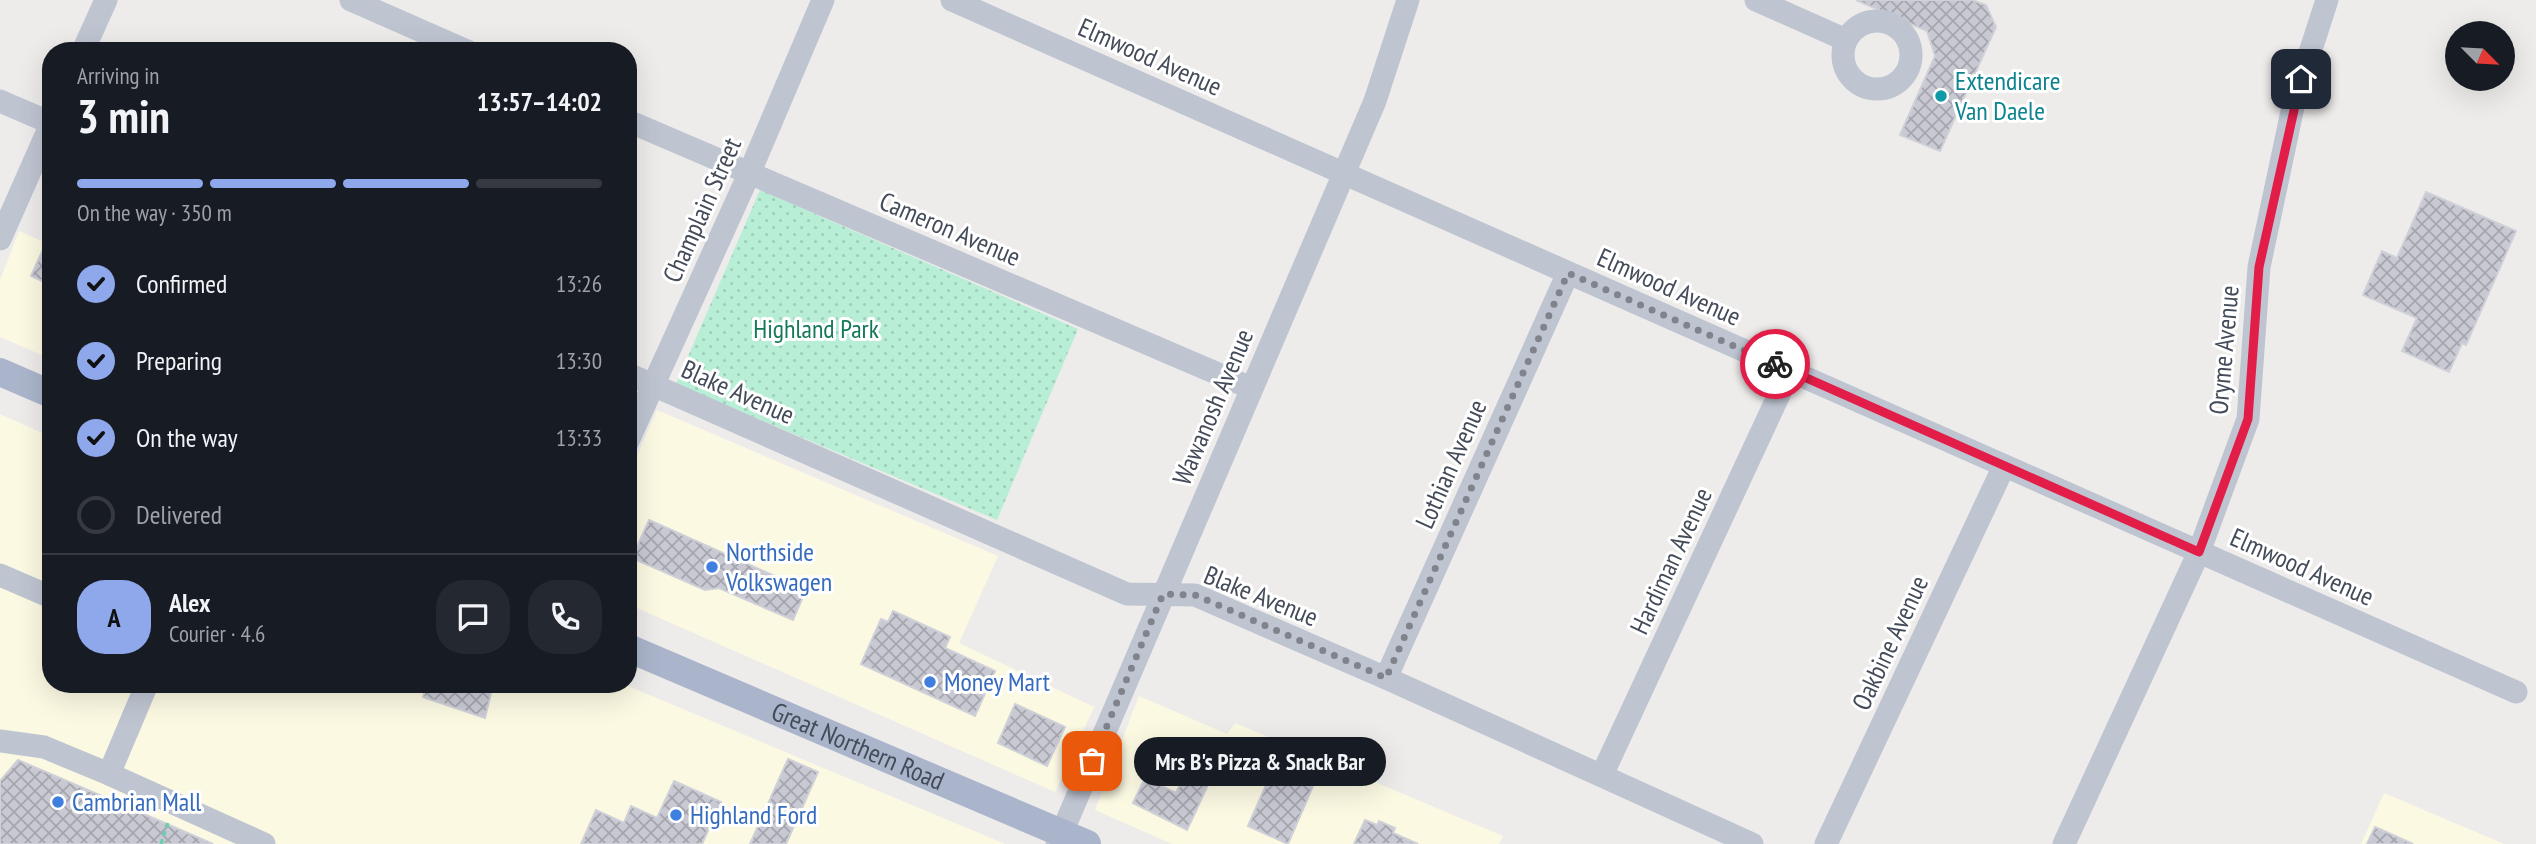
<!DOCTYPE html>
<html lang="en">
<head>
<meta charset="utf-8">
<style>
  :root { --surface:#171b24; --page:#242831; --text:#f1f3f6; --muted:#9ea1a6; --line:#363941; --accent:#8fa7eb }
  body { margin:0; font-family:"PT Sans Narrow",sans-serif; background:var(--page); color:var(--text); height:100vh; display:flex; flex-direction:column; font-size:26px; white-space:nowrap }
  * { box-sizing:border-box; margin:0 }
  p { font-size:23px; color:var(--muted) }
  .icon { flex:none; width:38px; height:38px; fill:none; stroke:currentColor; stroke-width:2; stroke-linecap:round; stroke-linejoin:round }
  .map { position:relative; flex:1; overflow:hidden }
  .panel { position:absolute; left:42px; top:42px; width:595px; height:651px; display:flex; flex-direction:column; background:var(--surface); border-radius:28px; box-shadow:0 7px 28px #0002 }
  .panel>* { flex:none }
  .needle { width:46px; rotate:114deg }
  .fabs { position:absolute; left:2445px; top:21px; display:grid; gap:14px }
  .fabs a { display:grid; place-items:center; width:70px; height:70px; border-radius:50%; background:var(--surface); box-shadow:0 7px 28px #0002; font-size:35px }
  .pin { position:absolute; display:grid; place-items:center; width:60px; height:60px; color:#fff; margin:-30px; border-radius:14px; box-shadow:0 4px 10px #0006 }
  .courier { position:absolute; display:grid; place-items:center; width:70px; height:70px; margin:-35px; border:5px solid #e11d48; border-radius:50%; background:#fff; color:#222; box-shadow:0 2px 9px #0007 }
  .bubble { position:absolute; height:49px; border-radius:24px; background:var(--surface); box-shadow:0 7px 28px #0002; font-size:23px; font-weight:800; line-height:49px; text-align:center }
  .headline em { font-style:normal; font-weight:800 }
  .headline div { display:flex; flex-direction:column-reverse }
  .headline { display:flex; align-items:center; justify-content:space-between; height:119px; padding:0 35px }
  h1 { font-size:46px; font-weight:800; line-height:52px }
  .bar { display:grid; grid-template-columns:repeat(4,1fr); gap:10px 7px; align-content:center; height:84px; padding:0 35px }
  .bar i { height:9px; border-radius:5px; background:var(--line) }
  .bar .active { background:var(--accent) }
  .bar p { grid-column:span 4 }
  .line { display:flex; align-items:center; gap:18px; padding:0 35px; border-top:2px solid var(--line) }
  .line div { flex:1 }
  .round { display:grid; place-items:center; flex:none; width:74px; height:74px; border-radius:28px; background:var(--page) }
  ol { padding:0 35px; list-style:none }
  li { display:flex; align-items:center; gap:21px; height:77px }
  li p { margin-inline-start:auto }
  li .icon { padding:7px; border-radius:50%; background:var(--accent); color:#111; stroke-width:4 }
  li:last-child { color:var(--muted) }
  li i { width:38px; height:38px; border:4px solid var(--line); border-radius:50% }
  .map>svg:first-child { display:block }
  .commercial { fill:#fbf9e2 }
  .park { fill:url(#park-dots) }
  .building { fill:url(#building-cross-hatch); stroke:#cfd0d8; stroke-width:2 }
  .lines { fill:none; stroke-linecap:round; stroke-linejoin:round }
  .path { stroke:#70ccaf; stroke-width:3.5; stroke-dasharray:5 3.5; stroke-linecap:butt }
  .minor { stroke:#bec5d1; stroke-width:23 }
  .major { stroke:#aab5cb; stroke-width:28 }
  .done { stroke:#80838c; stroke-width:7; stroke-dasharray:0 12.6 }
  .route { stroke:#e11d48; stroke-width:9 }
  .culture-dot { fill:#0f9aa8; stroke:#fff; stroke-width:2.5 }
  .shop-dot { fill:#3f7fe0; stroke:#fff; stroke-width:2.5 }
  .labels { text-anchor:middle; stroke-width:6; stroke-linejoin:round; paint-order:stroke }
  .street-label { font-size:26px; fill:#444b59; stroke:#fff }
  .culture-label { font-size:26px; fill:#0d838f; stroke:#fff; text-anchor:start }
  .park-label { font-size:26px; fill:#157959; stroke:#fff }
  .shop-label { font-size:26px; fill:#366cbe; stroke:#fff; text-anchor:start }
</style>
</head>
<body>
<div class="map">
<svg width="2536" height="844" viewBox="0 0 2536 844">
  <defs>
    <pattern id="park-dots" width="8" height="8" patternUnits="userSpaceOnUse" patternTransform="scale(1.75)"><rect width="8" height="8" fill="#b8eed6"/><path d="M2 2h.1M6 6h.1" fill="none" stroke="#9fceba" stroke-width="1.8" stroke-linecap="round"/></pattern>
    <pattern id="building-cross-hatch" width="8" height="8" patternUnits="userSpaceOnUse" patternTransform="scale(1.75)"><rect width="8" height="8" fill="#c8c9d2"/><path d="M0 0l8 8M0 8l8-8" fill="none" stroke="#a4a5ad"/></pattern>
  </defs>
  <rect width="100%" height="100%" fill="#eeeceb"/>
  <g class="commercial">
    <path d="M 19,231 L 51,245 L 51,359 L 0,337 L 0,280 Z"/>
    <path d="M 657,410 L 998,556 L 959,643 L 1094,707 L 1055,792 L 628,604 L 628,476 Z"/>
    <path d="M 0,414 L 51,437 L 51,684 L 623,684 L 1005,844 L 0,844 Z"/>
    <path d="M 1139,696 L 1227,734 L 1235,723 L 1503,836 L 1499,844 L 1172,844 L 1095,810 Z"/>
    <path d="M 2384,793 L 2504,844 L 2361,844 Z"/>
  </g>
  <path class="park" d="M 760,190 L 1078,329 L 997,520 L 676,384 Z"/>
  <g class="building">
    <path d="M 1856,0 L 1972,0 L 1986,5 L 1996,27 L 1940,151 L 1900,135 L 1935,56 L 1927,31 Z"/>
    <path d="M 2426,192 L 2516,231 L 2466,345 L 2462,343 L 2449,372 L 2402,351 L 2417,318 L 2363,295 L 2382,251 L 2397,258 Z"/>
    <path d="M 51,232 L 51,285 L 31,276 Z"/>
    <path d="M 649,520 L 806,590 L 793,620 L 719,588 L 705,590 L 632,558 Z"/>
    <path d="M 893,611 L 950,637 L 945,648 L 995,671 L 975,716 L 861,664 L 881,619 L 888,622 Z"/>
    <path d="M 427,684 L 477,684 L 492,689 L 485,718 L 423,697 Z"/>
    <path d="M 1015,704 L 1065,727 L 1047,766 L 998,743 Z"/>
    <path d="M 788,759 L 818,772 L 786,844 L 750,844 Z"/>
    <path d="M 18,760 L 167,824 L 213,844 L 0,844 L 0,781 Z"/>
    <path d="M 1273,769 L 1313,786 L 1288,844 L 1248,826 Z"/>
    <path d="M 1185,774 L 1208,785 L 1187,830 L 1133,803 L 1145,778 L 1176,793 Z"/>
    <path d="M 674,781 L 721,802 L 702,844 L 581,844 L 596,810 L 624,823 L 631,806 L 657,818 Z"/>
    <path d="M 1365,820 L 1377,825 L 1379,821 L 1395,828 L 1393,833 L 1418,844 L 1354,844 Z"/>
    <path d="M 2375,827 L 2413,844 L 2367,844 Z"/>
  </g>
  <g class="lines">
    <path class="path" d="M 161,844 L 168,822"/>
    <g class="minor">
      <path d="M 351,0 L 467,51"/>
      <path d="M 952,0 L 2516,692"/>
      <path d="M 1756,0 L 1846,40"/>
      <circle cx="1877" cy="55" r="34"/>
      <path d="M 83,51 L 106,0"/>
      <path d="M 0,101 L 51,123"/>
      <path d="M 628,121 L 1251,388"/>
      <path d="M 0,239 L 51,124"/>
      <path d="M 628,374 L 1127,594 L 1195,595 L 1386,678 L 1752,844"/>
      <path d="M 628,441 L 749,174 L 823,0"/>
      <path d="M 0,575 L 51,597"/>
      <path d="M 1386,678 L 1568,273"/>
      <path d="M 0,741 L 44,747 L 109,774 L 264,844"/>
      <path d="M 109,774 L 147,684"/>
      <path d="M 1602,775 L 1790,371"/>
      <path d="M 1057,844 L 1375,101 L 1408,0"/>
      <path d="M 1826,844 L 2004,466"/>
      <path d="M 2064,844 L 2199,552 L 2248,419 L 2259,267 L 2294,102 L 2327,0"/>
    </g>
    <g class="major">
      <path d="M 0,372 L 51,394"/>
      <path id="s1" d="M 628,648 L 1087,844"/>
    </g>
  </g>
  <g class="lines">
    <path class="done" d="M 1092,761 L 1163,594 L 1195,595 L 1386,678 L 1568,273 L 1775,364"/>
    <path class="route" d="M 1775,364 L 2199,552 L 2248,419 L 2259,267 L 2301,79"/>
  </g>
  <circle class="culture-dot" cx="1941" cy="96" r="7"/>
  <g class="shop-dot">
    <circle cx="712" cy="567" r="7"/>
    <circle cx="930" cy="682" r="7"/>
    <circle cx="58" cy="802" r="7"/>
    <circle cx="676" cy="815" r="7"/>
  </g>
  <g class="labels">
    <g class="street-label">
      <text transform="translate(1150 57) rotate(24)" y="9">Elmwood Avenue</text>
      <text transform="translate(702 210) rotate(-66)" y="9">Champlain Street</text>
      <text transform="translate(950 229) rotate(23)" y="9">Cameron Avenue</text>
      <text transform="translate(1669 287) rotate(24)" y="9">Elmwood Avenue</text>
      <text transform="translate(2224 350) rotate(-85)" y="9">Oryme Avenue</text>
      <text transform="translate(738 392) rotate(24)" y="9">Blake Avenue</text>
      <text transform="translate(1213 407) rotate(-67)" y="9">Wawanosh Avenue</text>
      <text transform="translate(1451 464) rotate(-66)" y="9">Lothian Avenue</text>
      <text transform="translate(1671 561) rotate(-65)" y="9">Hardiman Avenue</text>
      <text transform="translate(2302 567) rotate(24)" y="9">Elmwood Avenue</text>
      <text transform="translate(1261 596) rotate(22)" y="9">Blake Avenue</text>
      <text transform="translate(1890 643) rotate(-65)" y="9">Oakbine Avenue</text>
      <text dy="9" stroke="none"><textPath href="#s1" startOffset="250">Great Northern Road</textPath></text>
    </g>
    <g class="culture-label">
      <text x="1955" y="90">Extendicare<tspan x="1955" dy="30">Van Daele</tspan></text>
    </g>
    <g class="park-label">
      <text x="816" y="338">Highland Park</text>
    </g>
    <g class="shop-label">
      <text x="726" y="561">Northside<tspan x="726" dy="30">Volkswagen</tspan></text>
      <text x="944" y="691">Money Mart</text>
      <text x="72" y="811">Cambrian Mall</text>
      <text x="690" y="824">Highland Ford</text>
    </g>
  </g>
</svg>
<div class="fabs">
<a><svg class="needle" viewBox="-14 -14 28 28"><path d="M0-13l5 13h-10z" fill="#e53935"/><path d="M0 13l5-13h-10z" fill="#9ea1a6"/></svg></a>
</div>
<div class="pin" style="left:1092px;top:761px;background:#ea580c"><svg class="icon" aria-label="bag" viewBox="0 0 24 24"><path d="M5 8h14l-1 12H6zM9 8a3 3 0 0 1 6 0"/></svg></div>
<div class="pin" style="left:2301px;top:79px;background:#1f2937"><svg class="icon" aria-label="home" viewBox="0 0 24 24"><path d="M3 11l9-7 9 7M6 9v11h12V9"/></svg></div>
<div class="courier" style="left:1775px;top:364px"><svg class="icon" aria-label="bike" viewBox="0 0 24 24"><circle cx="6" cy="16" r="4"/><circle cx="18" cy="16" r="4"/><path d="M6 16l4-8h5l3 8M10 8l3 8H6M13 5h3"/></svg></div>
<div class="bubble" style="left:1134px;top:737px;width:252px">Mrs B's Pizza &amp; Snack Bar</div>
<section class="panel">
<div class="headline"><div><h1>3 min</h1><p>Arriving in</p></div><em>13:57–14:02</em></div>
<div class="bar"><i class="active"></i><i class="active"></i><i class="active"></i><i></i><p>On the way · 350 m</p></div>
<ol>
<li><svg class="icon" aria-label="check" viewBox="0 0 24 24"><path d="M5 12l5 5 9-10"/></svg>Confirmed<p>13:26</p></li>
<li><svg class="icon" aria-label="check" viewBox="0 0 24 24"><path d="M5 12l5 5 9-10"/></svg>Preparing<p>13:30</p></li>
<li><svg class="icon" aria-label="check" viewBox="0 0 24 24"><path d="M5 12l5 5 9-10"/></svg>On the way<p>13:33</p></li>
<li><i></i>Delivered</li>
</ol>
<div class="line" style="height:126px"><b class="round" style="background:var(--accent);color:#111">A</b><div><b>Alex</b><p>Courier · 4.6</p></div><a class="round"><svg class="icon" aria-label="chat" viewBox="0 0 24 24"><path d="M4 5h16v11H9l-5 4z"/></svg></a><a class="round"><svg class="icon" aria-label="phone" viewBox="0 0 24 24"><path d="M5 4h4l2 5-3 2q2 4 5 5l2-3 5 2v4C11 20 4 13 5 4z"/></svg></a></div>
</section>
</div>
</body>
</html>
